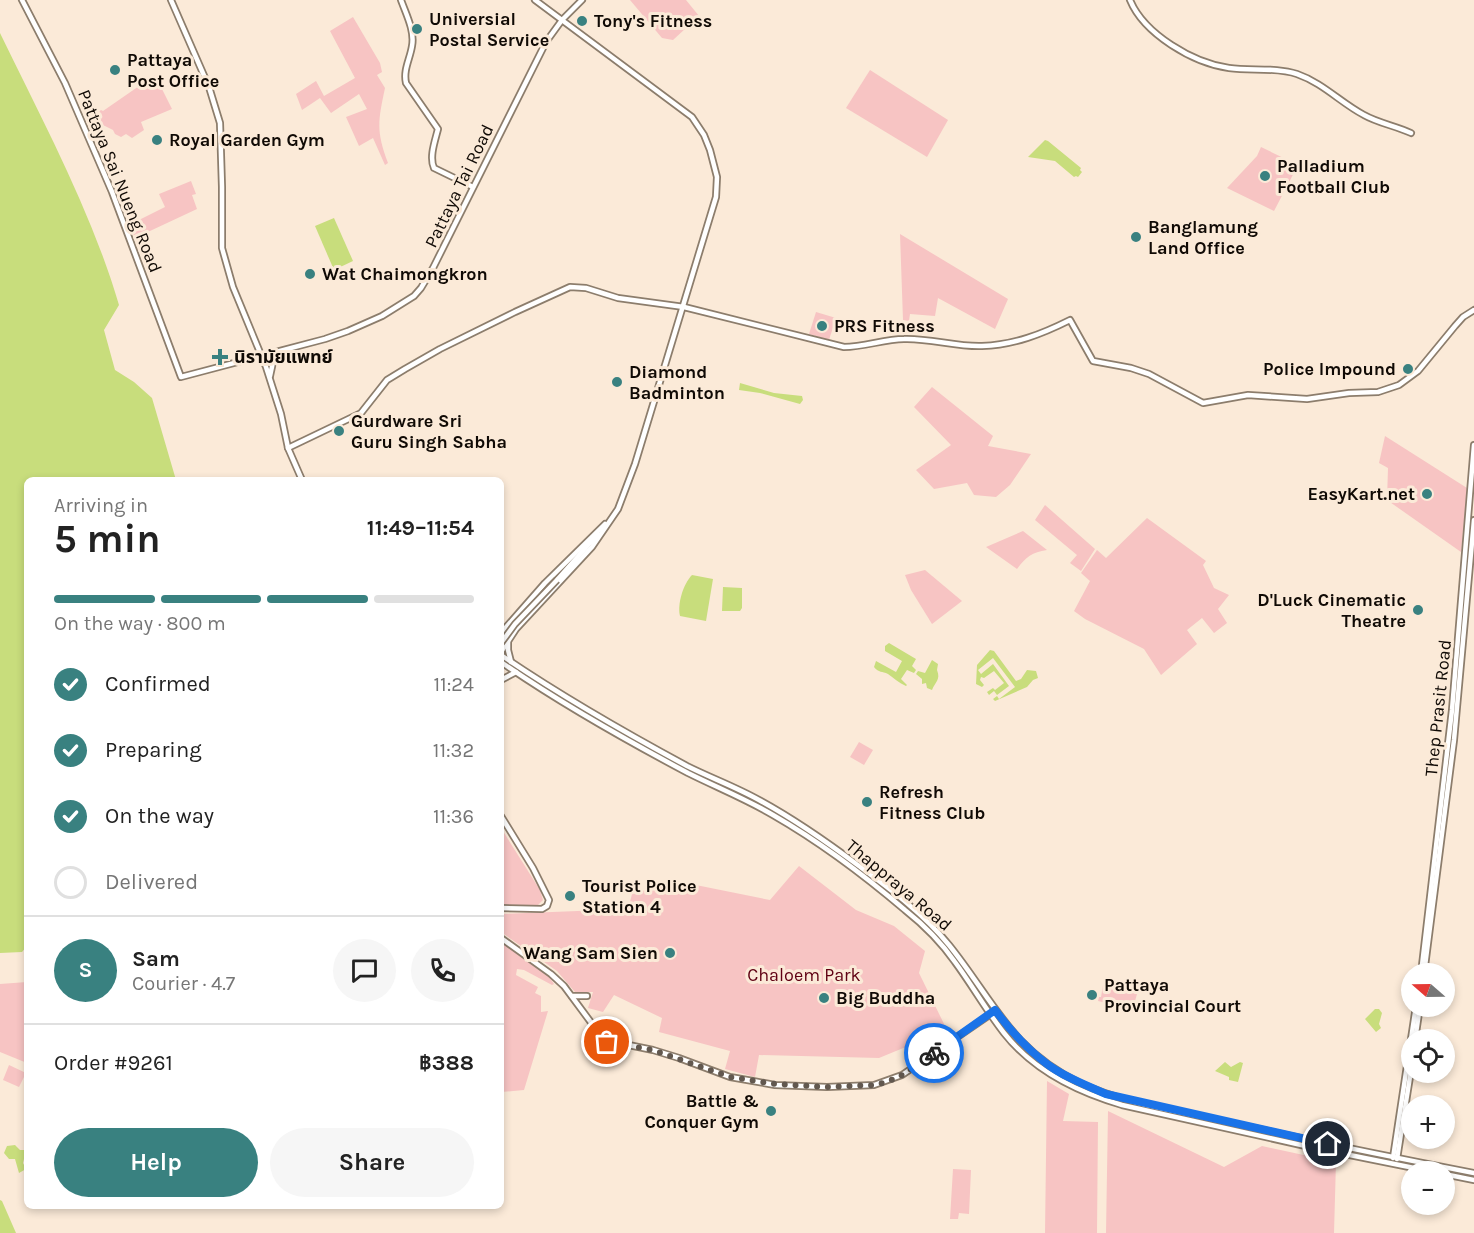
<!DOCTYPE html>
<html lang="en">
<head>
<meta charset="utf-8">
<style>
  :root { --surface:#fff; --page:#f6f6f6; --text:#222; --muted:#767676; --line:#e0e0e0; --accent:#398180 }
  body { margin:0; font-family:Karla,"Noto Sans Thai",sans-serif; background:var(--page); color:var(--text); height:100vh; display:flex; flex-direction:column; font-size:22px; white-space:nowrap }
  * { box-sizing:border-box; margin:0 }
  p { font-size:20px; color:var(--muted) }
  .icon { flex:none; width:33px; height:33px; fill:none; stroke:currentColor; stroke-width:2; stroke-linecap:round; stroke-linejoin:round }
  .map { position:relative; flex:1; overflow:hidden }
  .drawer { position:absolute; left:24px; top:477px; width:480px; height:732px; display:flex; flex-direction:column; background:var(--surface); border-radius:9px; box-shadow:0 3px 9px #0003 }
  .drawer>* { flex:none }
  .needle { width:39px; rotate:290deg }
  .fabs { position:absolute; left:1401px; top:963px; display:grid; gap:12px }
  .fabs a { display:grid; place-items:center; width:54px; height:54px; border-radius:50%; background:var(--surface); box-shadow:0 3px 9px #0003; font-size:30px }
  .pin { position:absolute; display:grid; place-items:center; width:51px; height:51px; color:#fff; margin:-26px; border:3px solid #fff; border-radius:50%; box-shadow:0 2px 6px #0007 }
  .courier { position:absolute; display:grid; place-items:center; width:60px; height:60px; margin:-30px; border:4px solid #1a73e8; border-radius:50%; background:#fff; color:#222; box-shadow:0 2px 8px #0007 }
  .summary em { font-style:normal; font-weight:700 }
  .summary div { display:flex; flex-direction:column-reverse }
  .summary { display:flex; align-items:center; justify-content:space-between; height:102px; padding:0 30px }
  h1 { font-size:39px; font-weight:700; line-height:45px }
  .bar { display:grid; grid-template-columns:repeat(4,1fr); gap:9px 6px; align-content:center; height:72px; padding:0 30px }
  .bar i { height:8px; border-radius:4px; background:var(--line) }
  .bar .active { background:var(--accent) }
  .bar p { grid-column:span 4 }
  .line { display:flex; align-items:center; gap:15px; padding:0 30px; border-top:2px solid var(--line) }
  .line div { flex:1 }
  .round { display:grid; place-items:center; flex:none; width:63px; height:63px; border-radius:32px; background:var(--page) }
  ol { padding:0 30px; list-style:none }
  li { display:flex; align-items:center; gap:18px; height:66px }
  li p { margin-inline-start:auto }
  li .icon { padding:6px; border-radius:50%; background:var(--accent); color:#fff; stroke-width:4 }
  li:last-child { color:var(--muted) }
  li i { width:33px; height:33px; border:3px solid var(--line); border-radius:50% }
  .cta { display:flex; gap:12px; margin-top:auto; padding:12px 30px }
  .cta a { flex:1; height:69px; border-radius:36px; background:var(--accent); color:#fff; font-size:24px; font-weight:700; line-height:69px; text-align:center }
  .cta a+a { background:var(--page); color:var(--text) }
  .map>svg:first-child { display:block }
  .green { fill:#f7c4c3 }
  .water { fill:#c8dd7c }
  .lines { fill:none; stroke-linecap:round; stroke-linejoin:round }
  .secondary-casing { stroke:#8c7d6c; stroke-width:8 }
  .secondary { stroke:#fff; stroke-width:4.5 }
  .secondary-bridge-casing { stroke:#8c7d6c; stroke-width:8; stroke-linecap:butt }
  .secondary-bridge { stroke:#fff; stroke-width:4.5 }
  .done { stroke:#62584f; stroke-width:6; stroke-dasharray:0 10.8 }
  .route { stroke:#1a73e8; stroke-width:8 }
  .poi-dot { fill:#398180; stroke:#fbead8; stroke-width:2 }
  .labels { text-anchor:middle; stroke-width:6; stroke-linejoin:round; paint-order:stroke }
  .poi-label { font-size:18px; font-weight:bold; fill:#100a05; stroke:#fbead8; text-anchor:start }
  .street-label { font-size:18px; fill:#100a05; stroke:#fbead8 }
  .park-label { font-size:18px; fill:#5f0012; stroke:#fbead8 }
</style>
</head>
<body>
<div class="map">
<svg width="1474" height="1233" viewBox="0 0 1474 1233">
  <rect width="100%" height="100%" fill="#fbead8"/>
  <g class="green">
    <path d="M 630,0 L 686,0 L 699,16 L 673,40 L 662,38 Z"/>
    <path d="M 353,17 L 380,63 L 382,72 L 377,75 L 385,88 C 378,121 376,131 388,163 L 385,165 L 373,138 L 359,146 L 346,117 L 367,109 L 359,94 L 331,113 L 320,98 L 302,110 L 296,94 L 316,81 L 324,96 L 355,78 L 330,31 Z"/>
    <path d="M 870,70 L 948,120 L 927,157 L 846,108 Z"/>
    <path d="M 155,75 L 172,109 L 141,122 L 144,130 L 132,138 L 126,134 L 121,137 L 115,134 L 113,130 L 103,125 L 96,114 L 101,110 L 103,111 Z"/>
    <path d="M 1261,147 L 1298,165 L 1274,211 L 1227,188 L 1257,156 Z"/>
    <path d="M 191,181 L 196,194 L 192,195 L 197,209 L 135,238 L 129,225 L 165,207 L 159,194 Z"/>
    <path d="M 900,234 L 1008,299 L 995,329 L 938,298 L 935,316 L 910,314 L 909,321 L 903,320 Z"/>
    <path d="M 816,312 L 836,318 L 829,340 L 809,334 Z"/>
    <path d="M 932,387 L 993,436 L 988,446 L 1031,454 L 1010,485 L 996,497 L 974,495 L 967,483 L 934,489 L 916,470 L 951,445 L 914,407 Z"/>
    <path d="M 1385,436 L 1467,488 L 1461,552 L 1387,500 L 1388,468 L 1379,463 Z"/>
    <path d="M 1045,505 L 1095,549 L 1081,571 L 1070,563 L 1077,555 L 1035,520 Z"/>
    <path d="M 1147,518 L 1206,561 L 1203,565 L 1214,588 L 1229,595 L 1218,609 L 1227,623 L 1214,633 L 1202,618 L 1187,630 L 1197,644 L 1161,675 L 1144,649 L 1085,619 L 1074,611 L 1090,581 L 1081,573 L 1097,550 L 1106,558 Z"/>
    <path d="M 1023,531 L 1047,550 C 1032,552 1026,557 1017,569 L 986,547 Z"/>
    <path d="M 925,570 L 962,601 L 932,624 L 911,590 L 905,575 Z"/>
    <path d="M 859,742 L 873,750 L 864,765 L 850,757 Z"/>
    <path d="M 501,828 L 540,890 L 543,900 L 538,905 L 501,905 Z"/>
    <path d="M 799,866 L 856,910 L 894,926 L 925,951 L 919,973 L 947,1030 L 879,1058 L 759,1055 L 755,1077 L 725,1069 L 730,1051 L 659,1032 L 662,1018 L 614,995 L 603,1012 L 588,1008 L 593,992 L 575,992 L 557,971 L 501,932 L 501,914 L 603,910 L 607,912 L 627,914 L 632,894 L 676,881 L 770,900 Z"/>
    <path d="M 501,942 L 547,974 L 554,984 L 552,985 L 524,970 L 517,969 L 516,975 L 538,987 L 535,993 L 541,996 L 541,1012 L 548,1011 L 524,1090 L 501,1092 Z"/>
    <path d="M 27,982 L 27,1063 L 0,1052 L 0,984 Z"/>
    <path d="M 1105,984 L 1137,994 L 1132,1012 L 1119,1008 L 1119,1006 L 1098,1001 L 1099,997 L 1101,997 L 1103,985 Z"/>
    <path d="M 9,1065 L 26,1073 L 19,1087 L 3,1080 Z"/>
    <path d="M 1047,1081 L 1069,1094 L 1063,1121 L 1098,1122 L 1097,1233 L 1045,1233 Z"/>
    <path d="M 1108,1111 L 1224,1167 L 1262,1146 L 1336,1162 L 1334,1233 L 1106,1233 Z"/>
    <path d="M 953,1169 L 971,1170 L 969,1214 L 959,1213 L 958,1219 L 950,1219 Z"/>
  </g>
  <g class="water">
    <path d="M 0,33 C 43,122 91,210 119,305 L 104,330 L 115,370 L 134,382 L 152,398 L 176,480 L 27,480 L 27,946 L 22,952 L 0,953 Z"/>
    <path d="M 1045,140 L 1048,141 L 1081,168 L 1080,170 L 1082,172 L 1078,177 L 1076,176 L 1074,177 L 1055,161 L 1028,157 Z"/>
    <path d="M 334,218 L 353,261 L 334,270 L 315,226 Z"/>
    <path d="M 740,383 L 774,393 L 802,396 L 803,400 L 800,404 L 760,393 L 739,390 Z"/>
    <path d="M 692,575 L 713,579 L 706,621 L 680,616 C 677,605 683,584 692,575 Z"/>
    <path d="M 723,587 L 742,588 L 742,608 L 740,611 L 722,611 Z"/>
    <path d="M 889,643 L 916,659 L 912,666 L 916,670 L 914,673 L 907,670 L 901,679 L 907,685 L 906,686 C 899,683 894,678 888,674 C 882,671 879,673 874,667 L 876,661 L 896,672 L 902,661 L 885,651 L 885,646 Z"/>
    <path d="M 990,650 L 994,651 L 1016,681 L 1021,679 L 1027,670 L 1036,671 L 1038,678 L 1033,680 L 1027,687 L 995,701 L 993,699 L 997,696 L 999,699 L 1015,687 L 993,658 L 978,670 L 981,674 L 993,664 L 1009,686 L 997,695 L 994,691 L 989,695 L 987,692 L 993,688 L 995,690 L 1004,683 L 994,671 L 984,678 L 981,677 L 980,680 L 984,685 L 982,687 L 976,684 L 977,665 Z"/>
    <path d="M 932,660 L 938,664 L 937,670 C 941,680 935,682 932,690 L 927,688 L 926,683 L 922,684 L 922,679 L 916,674 L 918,671 L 925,673 Z"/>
    <path d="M 1375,1009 L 1379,1009 L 1382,1013 L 1379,1024 L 1381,1028 L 1376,1032 L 1365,1019 Z"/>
    <path d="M 1225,1062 L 1231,1067 L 1240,1062 L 1243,1063 L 1238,1082 L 1229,1080 L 1229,1077 L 1215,1071 Z"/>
    <path d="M 15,1145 L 20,1150 L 26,1150 L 27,1147 L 23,1163 L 26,1169 L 19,1173 L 15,1159 L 9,1159 L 4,1153 L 7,1146 Z"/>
    <path d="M 0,1200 L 2,1201 L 16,1233 L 0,1233 Z"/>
  </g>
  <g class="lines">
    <g class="secondary-casing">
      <g id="secondary">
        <path d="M 22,0 L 65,83 L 112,192 L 181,377 L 325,339 L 348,331 L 382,316 L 414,296 L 421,288 L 433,268 L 546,42 L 562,20 L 582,0"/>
        <path d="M 171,0 L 209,87 L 220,123 L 222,187 L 222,248 L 233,287 L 266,367 L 281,414 L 288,448 L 302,480"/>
        <path d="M 401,0 C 406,14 415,31 412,46 C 410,59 403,70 406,83 L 438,129 C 435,141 429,157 434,168 L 473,187"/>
        <path d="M 1130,0 C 1144,34 1193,63 1229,68 C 1251,71 1276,67 1297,74 C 1323,83 1341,103 1364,115 C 1378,123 1396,126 1411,133"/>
        <path d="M 270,376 L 273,362 L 283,352"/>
        <path d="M 288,448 L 361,413 L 387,380 L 405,369 L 440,349 L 515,312 L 570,287 L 586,288 L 618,298 L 684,307 L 844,347 C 865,347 884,339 904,339 C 930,338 956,347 982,346 C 1014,345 1042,334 1070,320 L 1093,361 L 1131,368 L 1149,374 L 1203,403 L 1248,395 L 1307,399 L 1349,393 L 1378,392 L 1399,385 L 1418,371 L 1455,326 L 1463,317 L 1474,310"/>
        <path d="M 557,580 L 598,534"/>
        <path d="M 501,633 L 545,583 L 605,524"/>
        <path d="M 508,642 L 508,650 L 511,662"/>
        <path d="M 501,652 L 516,629 L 592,547 L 618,509 L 635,464 L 716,197 L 717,177 L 710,150 L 704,135 L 692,117 L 535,0"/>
        <path d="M 501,655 C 561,696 624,732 687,766 C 711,778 736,787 759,800 C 794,819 827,842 859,866 C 890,889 924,914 949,945 C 994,1001 1010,1049 1080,1083 C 1121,1102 1168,1109 1212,1119 C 1299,1138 1386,1156 1474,1173"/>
        <path d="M 501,662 C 560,703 624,739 688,773 C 716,787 746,799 773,815 C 820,842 864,875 905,910 C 924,925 941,942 955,962 C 972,985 986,1010 1004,1033 C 1033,1070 1077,1092 1122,1105 L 1310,1147 L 1434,1172"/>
        <path d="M 501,680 L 516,672"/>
        <path d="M 501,816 L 533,868 L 549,900 L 547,906 L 542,909 L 501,908"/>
        <path d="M 501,938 L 551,974 L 564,986 L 604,1040 L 653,1050 L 679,1058 L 730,1077 L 753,1081 L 775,1085 L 827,1087 L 874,1085 L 902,1075 L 991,1014"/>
        <path d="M 1421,974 L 1452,710 L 1474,445"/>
        <path d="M 1424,974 L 1454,740 L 1474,520"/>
        <path d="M 572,996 L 587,996"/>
        <path d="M 1415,1040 L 1420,1006"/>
        <path d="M 1393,1158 L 1416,1006"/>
        <path d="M 1397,1159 L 1412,1064"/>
        <path d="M 1444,1174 L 1474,1180"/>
      </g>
    </g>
    <use href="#secondary" class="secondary"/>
    <g class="secondary-bridge-casing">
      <path id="secondary-bridge" d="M 501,643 L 515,624 L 557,580"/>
    </g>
    <use href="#secondary-bridge" class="secondary-bridge"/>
  </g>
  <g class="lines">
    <path class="done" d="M 607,1042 L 653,1050 L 730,1077 L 775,1084 L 827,1087 L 874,1085 L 887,1082 L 902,1075 L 934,1053"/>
    <path class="route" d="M 934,1053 L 995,1010 C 1010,1030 1027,1049 1047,1064 C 1064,1077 1086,1085 1106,1094 L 1328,1144"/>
  </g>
  <g class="poi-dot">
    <circle cx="582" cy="21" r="6"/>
    <circle cx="417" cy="29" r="6"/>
    <circle cx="115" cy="70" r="6"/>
    <circle cx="157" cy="140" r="6"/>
    <circle cx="1265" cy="176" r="6"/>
    <circle cx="1136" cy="237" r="6"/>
    <circle cx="310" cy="274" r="6"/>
    <circle cx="822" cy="326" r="6"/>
    <path d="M217 348h6v6h6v6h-6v6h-6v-6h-6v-6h6z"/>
    <circle cx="1408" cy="369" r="6"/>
    <circle cx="617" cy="382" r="6"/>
    <circle cx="339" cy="431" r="6"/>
    <circle cx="1427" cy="494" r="6"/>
    <circle cx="1418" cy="610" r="6"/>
    <circle cx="867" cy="802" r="6"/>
    <circle cx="570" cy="896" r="6"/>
    <circle cx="670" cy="953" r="6"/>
    <circle cx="1092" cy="995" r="6"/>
    <circle cx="824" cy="998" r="6"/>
    <circle cx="771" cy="1111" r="6"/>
  </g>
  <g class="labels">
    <g class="poi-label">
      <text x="429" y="25">Universial<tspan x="429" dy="21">Postal Service</tspan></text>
      <text x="594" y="27">Tony's Fitness</text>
      <text x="127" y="66">Pattaya<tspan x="127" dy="21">Post Office</tspan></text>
      <text x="169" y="146">Royal Garden Gym</text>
      <text x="1277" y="172">Palladium<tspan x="1277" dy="21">Football Club</tspan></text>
      <text x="1148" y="233">Banglamung<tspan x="1148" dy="21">Land Office</tspan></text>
      <text x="322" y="280">Wat Chaimongkron</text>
      <text x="834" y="332">PRS Fitness</text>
      <text x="234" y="363">นิรามัยแพทย์</text>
      <text x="1396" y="375" text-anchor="end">Police Impound</text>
      <text x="629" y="378">Diamond<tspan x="629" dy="21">Badminton</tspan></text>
      <text x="351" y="427">Gurdware Sri<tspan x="351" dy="21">Guru Singh Sabha</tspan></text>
      <text x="1415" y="500" text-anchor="end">EasyKart.net</text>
      <text x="1406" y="606" text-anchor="end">D'Luck Cinematic<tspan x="1406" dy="21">Theatre</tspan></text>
      <text x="879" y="798">Refresh<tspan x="879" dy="21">Fitness Club</tspan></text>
      <text x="582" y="892">Tourist Police<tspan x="582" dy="21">Station 4</tspan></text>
      <text x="658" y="959" text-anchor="end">Wang Sam Sien</text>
      <text x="1104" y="991">Pattaya<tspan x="1104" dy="21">Provincial Court</tspan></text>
      <text x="836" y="1004">Big Buddha</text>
      <text x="759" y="1107" text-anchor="end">Battle &amp;<tspan x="759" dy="21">Conquer Gym</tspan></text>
    </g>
    <g class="street-label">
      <text transform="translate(120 181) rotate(68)" y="6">Pattaya Sai Nueng Road</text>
      <text transform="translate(459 186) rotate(-64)" y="6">Pattaya Tai Road</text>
      <text transform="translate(1438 708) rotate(-84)" y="6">Thep Prasit Road</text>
      <text transform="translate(899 885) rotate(40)" y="6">Thappraya Road</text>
    </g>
    <g class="park-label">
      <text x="804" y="981">Chaloem Park</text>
    </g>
  </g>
</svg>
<div class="fabs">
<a><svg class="needle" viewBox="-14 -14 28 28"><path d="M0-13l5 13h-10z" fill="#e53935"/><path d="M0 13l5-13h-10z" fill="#767676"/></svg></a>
<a><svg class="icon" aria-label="locate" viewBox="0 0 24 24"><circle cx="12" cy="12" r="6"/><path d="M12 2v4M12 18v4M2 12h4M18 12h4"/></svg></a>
<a>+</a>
<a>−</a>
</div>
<div class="pin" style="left:607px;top:1042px;background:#ea580c"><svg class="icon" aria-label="bag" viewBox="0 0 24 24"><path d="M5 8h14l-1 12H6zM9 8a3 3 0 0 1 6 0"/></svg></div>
<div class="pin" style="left:1328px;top:1144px;background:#1f2937"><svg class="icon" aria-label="home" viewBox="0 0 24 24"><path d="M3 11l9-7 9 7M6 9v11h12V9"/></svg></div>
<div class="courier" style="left:934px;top:1053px"><svg class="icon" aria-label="bike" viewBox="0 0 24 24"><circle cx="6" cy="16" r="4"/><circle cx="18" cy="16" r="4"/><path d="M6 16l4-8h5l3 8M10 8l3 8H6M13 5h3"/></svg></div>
<section class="drawer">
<div class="summary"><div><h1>5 min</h1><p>Arriving in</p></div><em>11:49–11:54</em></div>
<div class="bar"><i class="active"></i><i class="active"></i><i class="active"></i><i></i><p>On the way · 800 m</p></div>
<ol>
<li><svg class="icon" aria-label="check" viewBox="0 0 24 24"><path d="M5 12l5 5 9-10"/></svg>Confirmed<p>11:24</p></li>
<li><svg class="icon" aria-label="check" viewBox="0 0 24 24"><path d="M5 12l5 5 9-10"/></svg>Preparing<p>11:32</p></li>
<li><svg class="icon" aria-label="check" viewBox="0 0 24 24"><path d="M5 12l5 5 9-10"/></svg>On the way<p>11:36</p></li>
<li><i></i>Delivered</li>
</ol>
<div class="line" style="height:108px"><b class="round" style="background:var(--accent);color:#fff">S</b><div><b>Sam</b><p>Courier · 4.7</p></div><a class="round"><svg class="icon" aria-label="chat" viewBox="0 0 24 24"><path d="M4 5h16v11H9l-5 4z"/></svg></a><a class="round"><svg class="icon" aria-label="phone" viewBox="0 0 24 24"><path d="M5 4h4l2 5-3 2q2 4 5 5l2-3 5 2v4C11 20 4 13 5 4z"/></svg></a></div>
<div class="line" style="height:78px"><div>Order #9261</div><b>฿388</b></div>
<div class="cta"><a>Help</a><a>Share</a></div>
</section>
</div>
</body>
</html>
